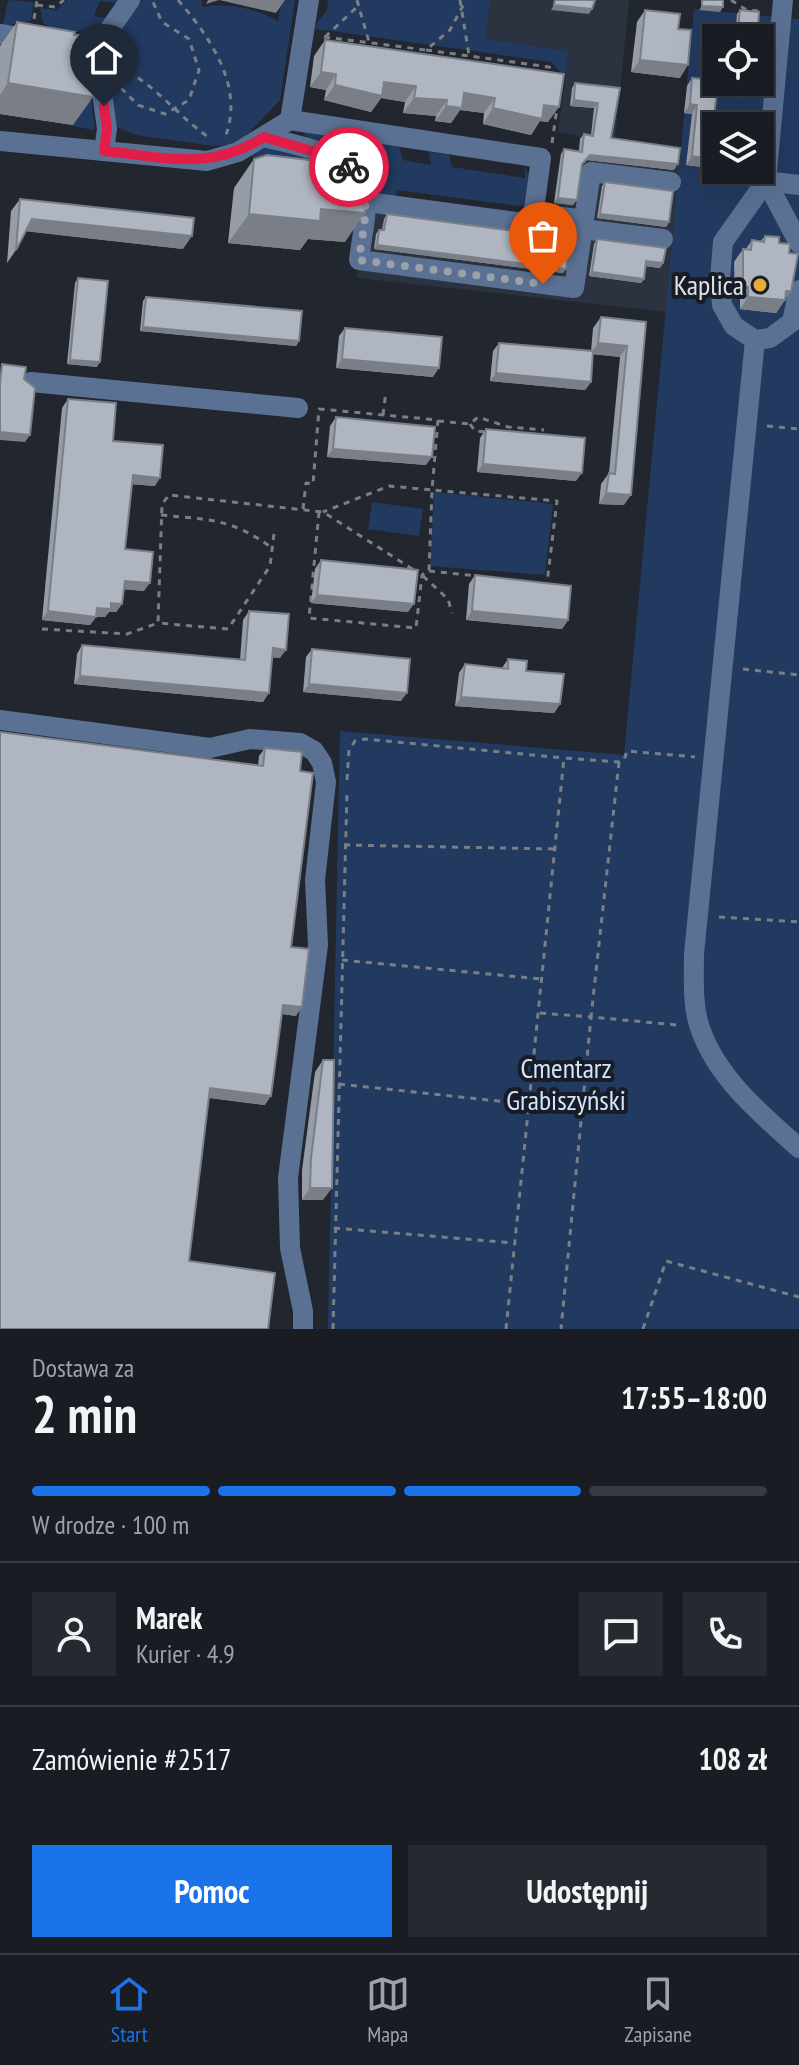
<!DOCTYPE html>
<html lang="pl">
<head>
<meta charset="utf-8">
<style>
  :root { --surface:#191c23; --page:#262930; --text:#f1f3f6; --muted:#9fa1a6; --line:#373a41; --accent:#1a73e8 }
  body { margin:0; font-family:"PT Sans Narrow",sans-serif; background:var(--page); color:var(--text); height:100vh; display:flex; flex-direction:column; font-size:30px; white-space:nowrap }
  * { box-sizing:border-box; margin:0 }
  p { font-size:26px; color:var(--muted) }
  .icon { flex:none; width:44px; height:44px; fill:none; stroke:currentColor; stroke-width:2; stroke-linecap:round; stroke-linejoin:round }
  .map { position:relative; height:1329px; overflow:hidden }
  .details { display:flex; flex-direction:column; background:var(--surface); flex:1 }
  .details>* { flex:none }
  .controls { position:absolute; left:702px; top:24px; display:grid; gap:16px }
  .controls a { display:grid; place-items:center; width:72px; height:72px; border-radius:0px; background:var(--surface); box-shadow:0 8px 32px #0002,0 0 0 2px var(--line); font-size:40px }
  .pin { position:absolute; display:grid; place-items:center; width:68px; height:68px; color:#fff; margin:-82px -34px; border-radius:50% 50% 50% 0; rotate:-45deg; box-shadow:0 0 8px #0007 }
  .pin .icon { rotate:45deg }
  .courier { position:absolute; display:grid; place-items:center; width:80px; height:80px; margin:-40px; border:6px solid #e11d48; border-radius:50%; background:#fff; color:#222; box-shadow:0 2px 10px #0007 }
  .headline em { font-style:normal; font-weight:800 }
  .headline div { display:flex; flex-direction:column-reverse }
  .headline { display:flex; align-items:center; justify-content:space-between; height:136px; padding:0 32px }
  h1 { font-size:52px; font-weight:800; line-height:60px }
  .bar { display:grid; grid-template-columns:repeat(4,1fr); gap:12px 8px; align-content:center; height:96px; padding:0 32px }
  .bar i { height:10px; border-radius:6px; background:var(--line) }
  .bar .selected { background:var(--accent) }
  .bar p { grid-column:span 4 }
  .line { display:flex; align-items:center; gap:20px; padding:0 32px; border-top:2px solid var(--line) }
  .line div { flex:1 }
  .round { display:grid; place-items:center; flex:none; width:84px; height:84px; border-radius:0px; background:var(--page) }
  .action { display:flex; gap:16px; margin-top:auto; padding:16px 32px }
  .action a { flex:1; height:92px; border-radius:0px; background:var(--accent); color:#fff; font-size:32px; font-weight:800; line-height:92px; text-align:center }
  .action a+a { background:var(--page); color:var(--text) }
  .dock { display:flex; justify-content:space-around; align-items:center; height:112px; border-top:2px solid var(--line); background:var(--surface); font-size:22px; color:var(--muted) }
  .dock a { display:grid; justify-items:center; gap:4px }
  .dock .selected { color:var(--accent) }
  .map>svg:first-child { display:block }
  .built { fill:#2a333f }
  .green { fill:#223a60; fill-rule:evenodd }
  .lines { fill:none; stroke-linecap:round; stroke-linejoin:round }
  .path { stroke:#7a7f86; stroke-width:3; stroke-dasharray:6 6; stroke-linecap:butt }
  .minor { stroke:#5b7193; stroke-width:20 }
  .wall { fill:#969da6 }
  .shaded-wall { fill:#7a7f87 }
  .building { fill:#afb6c1; stroke:#7a7f87; stroke-width:2 }
  .done { stroke:#9ca0a7; stroke-width:8; stroke-dasharray:0 14.4 }
  .route { stroke:#e11d48; stroke-width:10 }
  .poi-dot { fill:#e9ab38; stroke:#181d25; stroke-width:3 }
  .labels { text-anchor:middle; stroke-width:8; stroke-linejoin:round; paint-order:stroke }
  .poi-label { font-size:28px; fill:#dee2e8; stroke:#181d25; text-anchor:end }
  .park-label { font-size:28px; fill:#d2e4ff; stroke:#181d25 }
</style>
</head>
<body>
<div class="map">
<svg width="799" height="1329" viewBox="0 0 799 1329">
  <rect width="100%" height="100%" fill="#21262f"/>
  <path class="built" d="M 490,0 L 629,0 L 615,140 L 681,148 L 668,312 L 357,278 L 365,200 L 538,223 L 553,208 L 560,153 L 577,155 L 580,136 L 558,132 L 569,51 L 484,39 Z"/>
  <g class="green">
    <path d="M 8,0 L 34,2 L 31,21 L 3,26 Z"/>
    <path d="M 68,0 L 117,0 L 117,3 L 100,1 L 94,16 L 108,18 C 90,36 65,35 43,23 L 40,8 L 56,10 Z"/>
    <path d="M 136,0 L 202,0 L 202,7 C 228,2 255,8 278,21 L 281,0 L 295,0 L 280,100 L 246,136 L 235,144 L 213,146 L 136,135 L 113,125 L 105,53 Z"/>
    <path d="M 328,0 L 490,0 L 485,39 L 569,51 L 565,77 L 551,62 L 317,29 L 314,27 L 327,10 Z"/>
    <path d="M 694,9 L 799,19 L 799,1329 L 328,1329 L 340,731 L 624,755 ZM 716,38 L 760,38 L 760,82 L 716,82 ZM 716,126 L 760,126 L 760,170 L 716,170 Z"/>
    <path d="M 86,58 L 95,128 L 93,130 L 73,126 L 82,61 Z"/>
    <path d="M 301,130 L 352,141 L 354,154 L 362,155 L 360,141 L 370,143 L 374,157 L 382,158 L 378,144 L 399,147 L 403,160 L 431,165 L 429,152 L 449,154 L 452,167 L 525,178 L 524,165 L 529,175 L 527,207 L 397,190 L 394,203 L 377,198 L 348,152 L 306,136 Z"/>
    <path d="M 267,146 L 331,164 L 244,156 Z"/>
    <path d="M 434,492 L 553,504 L 545,575 L 430,566 Z"/>
    <path d="M 372,502 L 423,509 L 419,536 L 368,529 Z"/>
  </g>
  <g class="lines">
    <g class="path">
      <path d="M 178,0 C 209,36 244,85 226,135"/>
      <path d="M 357,0 L 369,42"/>
      <path d="M 460,0 L 469,55"/>
      <path d="M 731,0 L 745,9 L 764,12"/>
      <path d="M 37,5 L 55,7 L 64,0"/>
      <path d="M 34,19 L 37,0"/>
      <path d="M 324,37 L 426,50 L 450,30 L 466,0"/>
      <path d="M 325,37 L 357,7"/>
      <path d="M 426,50 L 549,67 L 555,74"/>
      <path d="M 117,66 C 155,83 177,116 211,139"/>
      <path d="M 121,88 L 138,105 L 165,114 L 189,100 L 199,70 L 189,39 L 162,22 L 153,2"/>
      <path d="M 713,111 L 753,114"/>
      <path d="M 712,133 L 715,111"/>
      <path d="M 552,143 L 557,108"/>
      <path d="M 709,156 L 709,160 L 716,164"/>
      <path d="M 720,170 L 722,177"/>
      <path d="M 383,415 L 386,391"/>
      <path d="M 438,421 L 470,424 L 478,417 L 508,427 L 544,430"/>
      <path d="M 470,424 L 475,431 L 486,432"/>
      <path d="M 767,426 L 799,429"/>
      <path d="M 303,509 L 306,483 L 313,484 L 319,409 L 438,420 L 432,490 L 389,486 L 323,512"/>
      <path d="M 319,512 L 309,618 L 416,628 L 422,575 L 429,571 L 432,490 L 557,501 L 547,583"/>
      <path d="M 161,515 C 210,520 231,518 272,548"/>
      <path d="M 274,534 L 270,566 L 228,629 L 158,623 L 162,504 L 169,495 L 323,512 L 414,570"/>
      <path d="M 429,571 L 477,576"/>
      <path d="M 423,576 L 448,599 L 452,613"/>
      <path d="M 42,629 L 127,634 L 158,623"/>
      <path d="M 743,669 L 799,675"/>
      <path d="M 619,762 L 591,1017 L 677,1025"/>
      <path d="M 347,780 L 349,750 L 355,741 L 365,739 L 564,758"/>
      <path d="M 344,845 L 555,849"/>
      <path d="M 719,917 L 799,922"/>
      <path d="M 342,960 L 541,979"/>
      <path d="M 540,1013 L 591,1017 L 561,1329"/>
      <path d="M 339,1084 L 526,1104"/>
      <path d="M 334,1228 L 513,1243"/>
      <path d="M 333,1329 L 347,792"/>
      <path d="M 506,1329 L 564,758 L 619,762 L 624,760 L 627,751 L 695,757"/>
      <path d="M 643,1329 L 666,1261 L 799,1297"/>
    </g>
    <g class="minor">
      <path d="M 783,0 L 766,181 L 723,242 L 720,278 L 722,305 L 734,326 L 755,340 L 770,338 L 792,322 L 799,290"/>
      <path d="M 0,34 L 33,39"/>
      <path d="M 290,120 L 541,158 L 532,224 L 367,202"/>
      <path d="M 264,137 C 299,146 368,155 366,203 C 366,222 361,241 359,260 L 574,288 L 591,172 L 671,182"/>
      <path d="M 0,141 L 207,161 L 238,152 L 290,120 L 309,0"/>
      <path d="M 104,151 L 107,129 L 96,49 L 130,0"/>
      <path d="M 766,181 L 799,243"/>
      <path d="M 766,181 L 799,185"/>
      <path d="M 533,213 L 584,220"/>
      <path d="M 582,229 L 663,239"/>
      <path d="M 755,340 L 694,954 C 694,978 692,1005 700,1028 C 717,1078 761,1114 799,1148"/>
      <path d="M 31,382 L 298,408"/>
      <path d="M 0,720 L 210,748 L 250,739 L 300,743 L 314,751 L 322,763 L 326,782 L 315,880 L 318,945 L 288,1178 L 290,1248 L 303,1311 L 303,1329"/>
    </g>
  </g>
  <g class="wall">
    <path d="M 645,10 L 678,29 L 680,78 L 631,72 L 637,22 Z"/>
    <path d="M 740,10 L 757,38 L 735,38 L 737,14 Z"/>
    <path d="M 17,22 L 73,125 L 0,114 L 0,46 Z"/>
    <path d="M 325,40 L 564,74 L 548,122 L 540,121 L 531,135 L 483,124 L 484,113 L 460,110 L 451,123 L 435,121 L 436,116 L 403,113 L 405,102 L 381,98 L 371,112 L 324,100 L 326,90 L 310,87 L 314,56 Z"/>
    <path d="M 692,78 L 709,159 L 703,167 L 686,165 L 692,114 L 684,113 L 687,86 Z"/>
    <path d="M 575,83 L 620,88 L 611,138 L 674,170 L 587,160 L 582,165 L 573,205 L 554,203 L 561,154 L 564,149 L 579,151 L 580,139 L 584,134 L 591,135 L 594,108 L 570,106 L 572,88 Z"/>
    <path d="M 326,158 L 345,242 L 308,239 L 300,250 L 228,243 L 234,188 L 254,159 L 323,162 Z"/>
    <path d="M 605,182 L 669,222 L 666,227 L 597,218 L 602,186 Z"/>
    <path d="M 20,199 L 183,249 L 26,231 L 16,250 L 7,263 L 11,211 Z"/>
    <path d="M 387,214 L 550,235 L 551,229 L 554,224 L 563,273 L 374,249 L 376,234 L 379,230 L 382,230 L 384,219 Z"/>
    <path d="M 765,236 L 779,243 L 789,253 L 791,291 L 776,313 L 740,309 L 740,299 L 735,299 L 734,262 L 743,249 L 746,249 L 752,240 L 760,242 Z"/>
    <path d="M 597,239 L 663,263 L 660,268 L 646,266 L 644,279 L 641,283 L 589,276 L 594,244 Z"/>
    <path d="M 78,278 L 97,367 L 67,364 L 75,283 Z"/>
    <path d="M 146,297 L 299,341 L 296,346 L 140,331 L 143,301 Z"/>
    <path d="M 601,317 L 646,322 L 624,505 L 599,504 L 601,484 L 609,473 L 620,357 L 593,354 L 591,382 L 585,390 L 490,381 L 493,351 L 499,343 L 591,351 L 593,328 Z"/>
    <path d="M 345,328 L 433,377 L 336,368 L 339,336 Z"/>
    <path d="M 68,399 L 113,441 L 155,486 L 132,484 L 125,549 L 144,591 L 124,589 L 122,604 L 116,612 L 109,612 L 105,617 L 96,617 L 90,625 L 42,620 L 62,408 Z"/>
    <path d="M 336,417 L 426,465 L 327,457 L 330,426 Z"/>
    <path d="M 486,429 L 576,481 L 477,472 L 480,438 Z"/>
    <path d="M 321,560 L 408,612 L 311,603 L 315,569 Z"/>
    <path d="M 475,575 L 568,620 L 562,629 L 466,620 L 469,584 Z"/>
    <path d="M 249,611 L 280,658 L 272,657 L 263,702 L 74,684 L 77,654 L 82,645 L 240,660 L 243,620 Z"/>
    <path d="M 312,649 L 401,701 L 303,692 L 306,657 Z"/>
    <path d="M 508,659 L 526,671 L 560,704 L 554,713 L 455,706 L 459,673 L 465,664 L 502,668 Z"/>
    <path d="M 265,748 L 300,771 L 291,947 L 296,1016 L 282,1014 L 265,1105 L 209,1098 L 189,1261 L 0,1329 L 258,765 L 259,756 Z"/>
    <path d="M 323,1060 L 323,1200 L 302,1200 L 302,1170 L 315,1072 Z"/>
  </g>
  <g class="shaded-wall">
    <path d="M 208,0 L 285,0 L 276,13 L 219,0 L 206,4 Z"/>
    <path d="M 554,5 L 592,9 L 589,14 L 551,10 Z"/>
    <path d="M 702,6 L 723,7 L 720,12 L 699,10 Z"/>
    <path d="M 640,60 L 688,65 L 680,78 L 631,72 Z"/>
    <path d="M 321,72 L 336,74 L 326,90 L 310,87 Z"/>
    <path d="M 384,82 L 416,86 L 405,102 L 381,98 L 371,112 L 324,100 L 335,85 Z"/>
    <path d="M 8,83 L 93,97 L 73,125 L 0,114 L 0,95 Z"/>
    <path d="M 464,93 L 495,98 L 484,113 L 460,110 L 451,123 L 435,121 L 446,106 Z"/>
    <path d="M 414,98 L 447,100 L 436,116 L 403,113 Z"/>
    <path d="M 574,100 L 598,103 L 594,108 L 570,106 Z"/>
    <path d="M 690,104 L 697,105 L 692,114 L 684,113 Z"/>
    <path d="M 544,105 L 559,107 L 548,122 L 540,121 L 531,135 L 483,124 L 493,108 Z"/>
    <path d="M 590,155 L 678,164 L 674,170 L 587,160 L 578,169 Z"/>
    <path d="M 692,156 L 709,159 L 703,167 L 686,165 Z"/>
    <path d="M 558,198 L 577,200 L 573,205 L 554,203 Z"/>
    <path d="M 321,209 L 365,213 L 345,242 L 308,239 L 300,250 L 228,243 L 249,214 Z"/>
    <path d="M 600,214 L 669,222 L 666,227 L 597,218 Z"/>
    <path d="M 32,219 L 192,236 L 183,249 L 23,231 Z"/>
    <path d="M 377,245 L 566,269 L 563,273 L 374,249 Z"/>
    <path d="M 646,261 L 663,263 L 660,268 L 643,266 Z"/>
    <path d="M 592,272 L 644,279 L 641,283 L 589,276 Z"/>
    <path d="M 743,287 L 748,287 L 740,299 L 735,299 Z"/>
    <path d="M 786,291 L 791,291 L 776,313 L 740,309 L 748,297 Z"/>
    <path d="M 143,327 L 299,341 L 296,346 L 140,331 Z"/>
    <path d="M 598,343 L 627,346 L 620,357 L 591,354 Z"/>
    <path d="M 342,359 L 439,368 L 433,377 L 336,368 Z"/>
    <path d="M 70,360 L 100,362 L 97,367 L 67,364 Z"/>
    <path d="M 496,373 L 591,382 L 585,390 L 490,381 Z"/>
    <path d="M 0,432 L 30,435 L 25,442 L 0,440 Z"/>
    <path d="M 333,449 L 432,457 L 426,465 L 327,457 Z"/>
    <path d="M 483,464 L 582,473 L 576,481 L 477,472 Z"/>
    <path d="M 133,475 L 160,478 L 155,486 L 127,484 Z"/>
    <path d="M 606,493 L 631,495 L 624,505 L 599,504 Z"/>
    <path d="M 125,581 L 150,583 L 144,591 L 119,589 Z"/>
    <path d="M 317,595 L 414,604 L 408,612 L 311,603 Z"/>
    <path d="M 111,603 L 122,604 L 116,612 L 109,612 L 105,617 L 96,617 L 90,625 L 42,620 L 48,611 Z"/>
    <path d="M 472,611 L 568,620 L 562,629 L 466,620 Z"/>
    <path d="M 273,648 L 286,650 L 280,658 L 267,657 Z"/>
    <path d="M 80,676 L 269,693 L 263,702 L 74,684 Z"/>
    <path d="M 309,684 L 407,693 L 401,701 L 303,692 Z"/>
    <path d="M 461,697 L 560,704 L 554,713 L 455,706 Z"/>
    <path d="M 283,1005 L 302,1007 L 296,1016 L 277,1013 Z"/>
    <path d="M 210,1088 L 271,1096 L 265,1105 L 204,1097 Z"/>
    <path d="M 310,1188 L 332,1188 L 323,1200 L 302,1200 Z"/>
  </g>
  <g class="building">
    <path d="M 555,0 L 595,0 L 592,9 L 554,5 Z"/>
    <path d="M 702,0 L 723,0 L 723,7 L 702,6 Z"/>
    <path d="M 645,10 L 680,14 L 678,29 L 691,30 L 688,65 L 640,60 Z"/>
    <path d="M 740,10 L 759,12 L 757,38 L 737,38 Z"/>
    <path d="M 17,22 L 75,32 L 74,35 L 102,34 L 93,97 L 8,83 Z"/>
    <path d="M 325,40 L 564,74 L 559,107 L 544,105 L 542,119 L 493,108 L 495,98 L 464,93 L 462,108 L 446,106 L 447,100 L 414,98 L 416,86 L 384,82 L 382,96 L 335,85 L 336,74 L 321,72 Z"/>
    <path d="M 692,78 L 716,80 L 716,82 L 718,82 L 709,159 L 692,156 L 697,105 L 690,104 Z"/>
    <path d="M 575,83 L 620,88 L 611,138 L 680,148 L 678,164 L 590,155 L 582,164 L 577,200 L 558,198 L 564,149 L 582,152 L 584,134 L 593,136 L 598,103 L 574,100 Z"/>
    <path d="M 267,155 L 326,162 L 326,158 L 337,163 L 371,167 L 365,213 L 321,209 L 320,221 L 249,214 L 254,159 Z"/>
    <path d="M 605,182 L 673,191 L 669,222 L 600,214 Z"/>
    <path d="M 20,199 L 194,218 L 192,236 L 32,219 L 16,250 Z"/>
    <path d="M 387,214 L 552,236 L 554,224 L 572,227 L 566,269 L 377,245 L 379,230 L 384,230 Z"/>
    <path d="M 765,236 L 779,237 L 779,243 L 790,244 L 789,253 L 798,254 L 791,291 L 786,291 L 785,300 L 748,297 L 748,287 L 743,287 L 743,249 L 751,250 L 752,240 L 764,242 Z"/>
    <path d="M 597,239 L 666,248 L 663,263 L 646,261 L 644,279 L 592,272 Z"/>
    <path d="M 78,278 L 108,281 L 100,362 L 70,360 Z"/>
    <path d="M 146,297 L 302,311 L 299,341 L 143,327 Z"/>
    <path d="M 601,317 L 646,322 L 631,495 L 606,493 L 609,473 L 615,474 L 627,346 L 598,343 Z"/>
    <path d="M 345,328 L 442,337 L 439,368 L 342,359 Z"/>
    <path d="M 499,343 L 593,351 L 591,382 L 496,373 Z"/>
    <path d="M 2,364 L 26,367 L 24,379 L 35,388 L 30,435 L 0,432 L 0,384 Z"/>
    <path d="M 68,399 L 116,403 L 113,441 L 163,445 L 160,478 L 133,475 L 125,549 L 153,552 L 150,583 L 125,581 L 122,604 L 111,603 L 111,609 L 97,608 L 96,617 L 48,611 Z"/>
    <path d="M 336,417 L 435,427 L 432,457 L 333,449 Z"/>
    <path d="M 486,429 L 585,438 L 582,473 L 483,464 Z"/>
    <path d="M 321,560 L 418,570 L 414,604 L 317,595 Z"/>
    <path d="M 475,575 L 571,586 L 568,620 L 472,611 Z"/>
    <path d="M 249,611 L 289,614 L 286,650 L 273,648 L 269,693 L 80,676 L 82,645 L 245,660 Z"/>
    <path d="M 312,649 L 410,659 L 407,693 L 309,684 Z"/>
    <path d="M 508,659 L 527,661 L 526,671 L 564,674 L 560,704 L 461,697 L 465,664 L 508,669 Z"/>
    <path d="M 0,732 L 263,766 L 265,748 L 302,752 L 300,771 L 313,773 L 291,947 L 309,949 L 302,1007 L 283,1005 L 271,1096 L 210,1088 L 189,1261 L 275,1273 L 268,1329 L 0,1329 Z"/>
    <path d="M 323,1060 L 334,1060 L 332,1188 L 310,1188 L 311,1158 Z"/>
  </g>
  <g class="lines">
    <path class="done" d="M 349,167 C 375,193 363,226 359,260 L 543,284"/>
    <path class="route" d="M 104,106 L 107,129 L 104,151 C 166,157 208,172 264,137 L 329,156 L 349,167"/>
  </g>
  <circle class="poi-dot" cx="760" cy="285" r="8"/>
  <g class="labels">
    <g class="poi-label">
      <text x="744" y="295">Kaplica</text>
    </g>
    <g class="park-label">
      <text x="566" y="1078">Cmentarz<tspan x="566" dy="32">Grabiszyński</tspan></text>
    </g>
  </g>
</svg>
<div class="controls">
<a><svg class="icon" aria-label="locate" viewBox="0 0 24 24"><circle cx="12" cy="12" r="6"/><path d="M12 2v4M12 18v4M2 12h4M18 12h4"/></svg></a>
<a><svg class="icon" aria-label="layers" viewBox="0 0 24 24"><path d="M12 4l9 5-9 5-9-5zM3 14l9 5 9-5"/></svg></a>
</div>
<div class="pin" style="left:543px;top:284px;background:#ea580c"><svg class="icon" aria-label="bag" viewBox="0 0 24 24"><path d="M5 8h14l-1 12H6zM9 8a3 3 0 0 1 6 0"/></svg></div>
<div class="pin" style="left:104px;top:106px;background:#1f2937"><svg class="icon" aria-label="home" viewBox="0 0 24 24"><path d="M3 11l9-7 9 7M6 9v11h12V9"/></svg></div>
<div class="courier" style="left:349px;top:167px"><svg class="icon" aria-label="bike" viewBox="0 0 24 24"><circle cx="6" cy="16" r="4"/><circle cx="18" cy="16" r="4"/><path d="M6 16l4-8h5l3 8M10 8l3 8H6M13 5h3"/></svg></div>
</div>
<section class="details">
<div class="headline"><div><h1>2 min</h1><p>Dostawa za</p></div><em>17:55–18:00</em></div>
<div class="bar"><i class="selected"></i><i class="selected"></i><i class="selected"></i><i></i><p>W drodze · 100 m</p></div>
<div class="line" style="height:144px"><a class="round"><svg class="icon" aria-label="person" viewBox="0 0 24 24"><circle cx="12" cy="8" r="4"/><path d="M4 21q1-7 8-7t8 7"/></svg></a><div><b>Marek</b><p>Kurier · 4.9</p></div><a class="round"><svg class="icon" aria-label="chat" viewBox="0 0 24 24"><path d="M4 5h16v11H9l-5 4z"/></svg></a><a class="round"><svg class="icon" aria-label="phone" viewBox="0 0 24 24"><path d="M5 4h4l2 5-3 2q2 4 5 5l2-3 5 2v4C11 20 4 13 5 4z"/></svg></a></div>
<div class="line" style="height:104px"><div>Zamówienie #2517</div><b>108 zł</b></div>
<div class="action"><a>Pomoc</a><a>Udostępnij</a></div>
</section>
<nav class="dock">
<a class="selected"><svg class="icon" aria-label="home" viewBox="0 0 24 24"><path d="M3 11l9-7 9 7M6 9v11h12V9"/></svg>Start</a>
<a><svg class="icon" aria-label="map" viewBox="0 0 24 24"><path d="M3 6l6-2 6 2 6-2v14l-6 2-6-2-6 2zM9 4v14M15 6v14"/></svg>Mapa</a>
<a><svg class="icon" aria-label="saved" viewBox="0 0 24 24"><path d="M7 4h10v16l-5-4-5 4z"/></svg>Zapisane</a>
</nav>
</body>
</html>
